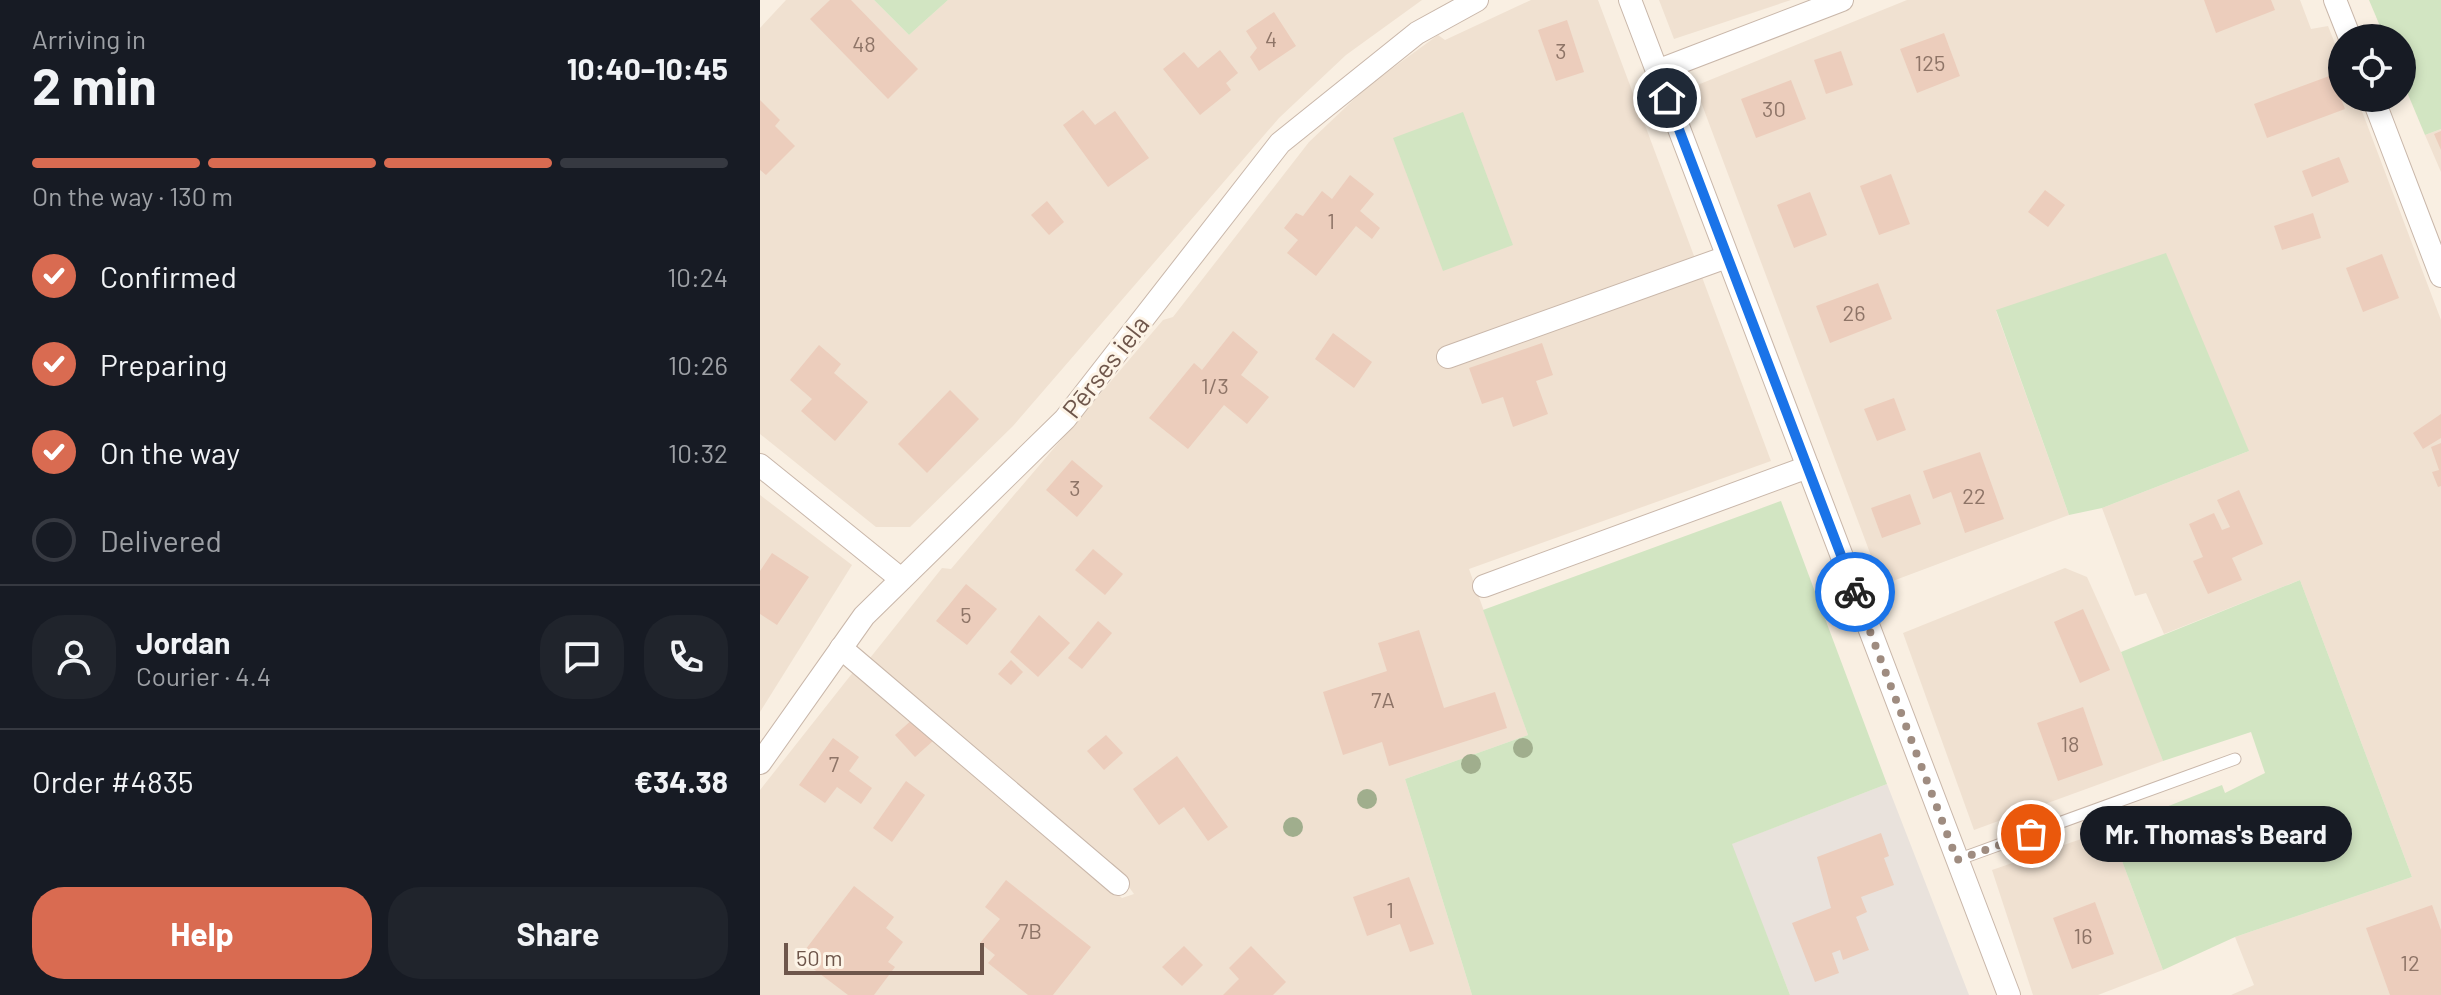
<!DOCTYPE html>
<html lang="en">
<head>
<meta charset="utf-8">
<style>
  :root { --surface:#171b24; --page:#20242c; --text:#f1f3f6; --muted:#9ea1a6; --line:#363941; --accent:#d96b51 }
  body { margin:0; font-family:Barlow,sans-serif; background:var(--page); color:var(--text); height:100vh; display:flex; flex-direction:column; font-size:30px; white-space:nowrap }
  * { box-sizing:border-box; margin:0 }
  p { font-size:26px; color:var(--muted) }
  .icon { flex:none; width:44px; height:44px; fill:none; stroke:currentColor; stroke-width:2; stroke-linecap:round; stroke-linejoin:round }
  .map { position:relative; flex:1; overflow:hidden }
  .drawer { display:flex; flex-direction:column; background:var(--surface); width:760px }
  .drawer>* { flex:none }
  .tools { position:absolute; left:1568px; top:24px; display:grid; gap:16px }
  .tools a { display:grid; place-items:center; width:88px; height:88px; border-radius:50%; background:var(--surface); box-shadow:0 4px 12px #0003; font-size:40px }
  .scale { position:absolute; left:24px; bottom:20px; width:200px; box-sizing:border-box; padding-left:8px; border:4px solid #6e564b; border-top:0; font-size:22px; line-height:28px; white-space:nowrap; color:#6e564b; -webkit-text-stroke:6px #fdf4e7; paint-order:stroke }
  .pin { position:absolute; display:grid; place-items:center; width:68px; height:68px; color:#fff; margin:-34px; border:4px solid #fff; border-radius:50%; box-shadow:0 2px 8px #0007 }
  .courier { position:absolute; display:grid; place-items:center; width:80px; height:80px; margin:-40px; border:6px solid #1a73e8; border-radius:50%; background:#fff; color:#222; box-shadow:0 2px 10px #0007 }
  .bubble { position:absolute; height:56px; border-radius:28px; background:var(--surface); box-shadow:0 4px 12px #0003; font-size:26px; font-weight:700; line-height:56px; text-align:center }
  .summary em { font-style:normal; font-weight:700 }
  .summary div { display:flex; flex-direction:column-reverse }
  .summary { display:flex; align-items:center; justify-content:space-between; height:136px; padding:0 32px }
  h1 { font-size:52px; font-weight:700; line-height:60px }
  .bar { display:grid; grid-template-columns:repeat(4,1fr); gap:12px 8px; align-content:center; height:96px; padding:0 32px }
  .bar i { height:10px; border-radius:6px; background:var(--line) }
  .bar .current { background:var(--accent) }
  .bar p { grid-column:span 4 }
  .line { display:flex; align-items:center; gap:20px; padding:0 32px; border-top:2px solid var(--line) }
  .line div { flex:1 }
  .round { display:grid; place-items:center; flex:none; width:84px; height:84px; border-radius:32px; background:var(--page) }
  ol { padding:0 32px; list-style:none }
  li { display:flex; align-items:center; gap:24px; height:88px }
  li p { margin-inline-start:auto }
  li .icon { padding:8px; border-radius:50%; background:var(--accent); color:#fff; stroke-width:4 }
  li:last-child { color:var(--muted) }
  li i { width:44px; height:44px; border:4px solid var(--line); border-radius:50% }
  .action { display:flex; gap:16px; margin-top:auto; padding:16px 32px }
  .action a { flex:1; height:92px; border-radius:32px; background:var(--accent); color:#fff; font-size:32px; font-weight:700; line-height:92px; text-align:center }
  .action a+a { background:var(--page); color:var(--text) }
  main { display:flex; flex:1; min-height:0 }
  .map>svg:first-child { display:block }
  .residential { fill:#f0e1d1 }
  .industrial { fill:#e9e2dc }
  .green { fill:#d2e5c2 }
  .building { fill:#eccdbc }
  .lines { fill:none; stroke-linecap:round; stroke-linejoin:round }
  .service-casing { stroke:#c9b7aa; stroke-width:13 }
  .minor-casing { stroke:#c9b7aa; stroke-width:24 }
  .service { stroke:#fff; stroke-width:11 }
  .minor { stroke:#fff; stroke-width:22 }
  .tree { fill:#a0ae8d }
  .done { stroke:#9f8c80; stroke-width:8; stroke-dasharray:0 14.4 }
  .route { stroke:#1a73e8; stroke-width:10 }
  .labels { text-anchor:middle; stroke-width:6; stroke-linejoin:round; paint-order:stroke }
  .number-label { font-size:22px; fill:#8e7467 }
  .street-label { font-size:26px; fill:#6e564b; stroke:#fdf4e7 }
</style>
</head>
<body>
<main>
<section class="drawer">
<div class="summary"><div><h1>2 min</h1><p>Arriving in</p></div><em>10:40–10:45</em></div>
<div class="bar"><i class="current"></i><i class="current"></i><i class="current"></i><i></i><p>On the way · 130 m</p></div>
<ol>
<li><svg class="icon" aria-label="check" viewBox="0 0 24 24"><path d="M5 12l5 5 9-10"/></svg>Confirmed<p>10:24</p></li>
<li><svg class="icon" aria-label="check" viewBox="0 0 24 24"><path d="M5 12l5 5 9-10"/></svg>Preparing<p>10:26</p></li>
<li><svg class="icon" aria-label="check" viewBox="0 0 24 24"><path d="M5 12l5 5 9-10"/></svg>On the way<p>10:32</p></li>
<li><i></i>Delivered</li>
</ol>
<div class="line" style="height:144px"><a class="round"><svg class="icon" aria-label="person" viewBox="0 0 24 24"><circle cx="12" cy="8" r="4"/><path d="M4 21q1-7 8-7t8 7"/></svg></a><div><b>Jordan</b><p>Courier · 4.4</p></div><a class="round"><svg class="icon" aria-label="chat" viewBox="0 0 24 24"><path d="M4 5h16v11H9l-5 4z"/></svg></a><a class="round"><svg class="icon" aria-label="phone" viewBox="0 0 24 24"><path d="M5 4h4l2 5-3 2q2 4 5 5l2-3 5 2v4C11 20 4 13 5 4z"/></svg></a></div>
<div class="line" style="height:104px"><div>Order #4835</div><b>€34.38</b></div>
<div class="action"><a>Help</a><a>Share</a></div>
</section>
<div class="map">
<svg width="1681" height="995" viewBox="0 0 1681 995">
  <rect width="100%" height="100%" fill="#f9efe2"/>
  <g class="residential">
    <path d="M 26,0 L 114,0 L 149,35 L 188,0 L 662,0 L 586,55 L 519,118 L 253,426 L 150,527 L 116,527 L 0,434 L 0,28 Z"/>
    <path d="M 771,0 L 838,0 L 1011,461 L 709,569 L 768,735 L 645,779 L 712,995 L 0,995 L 0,790 L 94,671 L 362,898 L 374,894 L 351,862 L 110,658 L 182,568 L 191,569 L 403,320 L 413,317 L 549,142 L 608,86 L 678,35 L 685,40 Z"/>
    <path d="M 899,0 L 1031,0 L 914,39 Z"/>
    <path d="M 1147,0 L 1540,0 L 1551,29 L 1568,26 L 1582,61 L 1582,98 L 1597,98 L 1681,320 L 1681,995 L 1471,995 L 1494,985 L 1475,937 L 1652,877 L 1540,580 L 1404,634 L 1386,593 L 1375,596 L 1342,508 L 1489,451 L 1236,311 L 1309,515 L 1122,585 L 935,86 Z"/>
    <path d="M 1681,129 L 1681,172 L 1665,135 Z"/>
    <path d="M 0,495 L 92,565 L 0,712 Z"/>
    <path d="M 1305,568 L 1327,577 L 1369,670 L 1403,761 L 1214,830 L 1143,633 Z"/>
    <path d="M 1350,829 L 1403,970 L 1338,995 L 1273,995 L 1232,870 Z"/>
  </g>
  <path class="industrial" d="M 1127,784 L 1209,995 L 1030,995 L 971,844 Z"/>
  <g class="green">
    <path d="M 114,0 L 188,0 L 149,35 Z"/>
    <path d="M 1609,0 L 1681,0 L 1681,129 L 1665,135 L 1642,80 L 1642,38 L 1625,38 Z"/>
    <path d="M 703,112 L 753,245 L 683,271 L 633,138 Z"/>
    <path d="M 1406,253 L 1489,451 L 1342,508 L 1309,515 L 1236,310 Z"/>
    <path d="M 1021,501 L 1127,784 L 972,844 L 1030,995 L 712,995 L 645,779 L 768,735 L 723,610 Z"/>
    <path d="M 1540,580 L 1652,877 L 1475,937 L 1403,970 L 1350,829 L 1462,785 L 1465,793 L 1505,773 L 1491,732 L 1403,761 L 1361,652 Z"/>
  </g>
  <g class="building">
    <path d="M 70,0 L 91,0 L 158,69 L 128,99 L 50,19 Z"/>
    <path d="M 1444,0 L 1511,0 L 1515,10 L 1456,33 Z"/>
    <path d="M 514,12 L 536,46 L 499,71 L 490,57 L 497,48 L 486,31 Z"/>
    <path d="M 807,20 L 824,72 L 796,81 L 778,30 Z"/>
    <path d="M 1184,33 L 1200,76 L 1157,93 L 1140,49 Z"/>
    <path d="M 460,50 L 478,73 L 466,83 L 471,90 L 440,115 L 403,69 L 424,52 L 438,68 Z"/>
    <path d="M 1081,51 L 1093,85 L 1066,94 L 1054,60 Z"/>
    <path d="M 1572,75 L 1585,109 L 1507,138 L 1494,104 Z"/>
    <path d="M 1031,80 L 1046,119 L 996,138 L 981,99 Z"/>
    <path d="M 0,100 L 20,120 L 15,126 L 35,146 L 6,175 L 0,170 Z"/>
    <path d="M 323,110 L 335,125 L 355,111 L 389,158 L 348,187 L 303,125 Z"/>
    <path d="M 1681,131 L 1681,150 L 1674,134 Z"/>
    <path d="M 1579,157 L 1589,182 L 1552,197 L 1542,171 Z"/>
    <path d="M 1131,174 L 1150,224 L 1119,235 L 1100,186 Z"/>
    <path d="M 590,175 L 614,194 L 600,211 L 620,228 L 612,239 L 596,226 L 556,276 L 527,253 L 538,240 L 524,228 L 536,213 L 543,216 L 562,191 L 572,199 Z"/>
    <path d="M 1285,190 L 1305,205 L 1288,227 L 1268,212 Z"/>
    <path d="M 1050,192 L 1067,235 L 1034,248 L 1017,205 Z"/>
    <path d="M 287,201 L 304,222 L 289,235 L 271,215 Z"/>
    <path d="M 1553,213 L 1561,238 L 1522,250 L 1514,226 Z"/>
    <path d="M 1622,254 L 1639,298 L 1603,312 L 1586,268 Z"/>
    <path d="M 1118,283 L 1132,319 L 1070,343 L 1056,306 Z"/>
    <path d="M 473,331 L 498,352 L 481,375 L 509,397 L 487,424 L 464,405 L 428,449 L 389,418 L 434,363 L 442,370 Z"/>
    <path d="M 573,333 L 612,362 L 594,388 L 555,359 Z"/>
    <path d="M 782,343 L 793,375 L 776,381 L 788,414 L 753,427 L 743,397 L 722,404 L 709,368 Z"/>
    <path d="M 59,345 L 81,364 L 74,373 L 108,402 L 75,441 L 41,411 L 52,399 L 30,380 Z"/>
    <path d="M 190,390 L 219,419 L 167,473 L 138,444 Z"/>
    <path d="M 1134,398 L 1146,430 L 1117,441 L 1104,409 Z"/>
    <path d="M 1681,414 L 1681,438 L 1663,449 L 1653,433 Z"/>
    <path d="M 1681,443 L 1681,486 L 1678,487 L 1672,472 L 1679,470 L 1671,447 Z"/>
    <path d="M 1220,452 L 1244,519 L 1205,533 L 1191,492 L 1173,499 L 1163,471 Z"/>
    <path d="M 312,460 L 343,486 L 317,517 L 286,490 Z"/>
    <path d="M 1479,490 L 1503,544 L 1472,558 L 1482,580 L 1448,594 L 1433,561 L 1443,557 L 1429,524 L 1454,513 L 1462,530 L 1470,527 L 1457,500 Z"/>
    <path d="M 1150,494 L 1161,524 L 1122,538 L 1111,508 Z"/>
    <path d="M 333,549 L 363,574 L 345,595 L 315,570 Z"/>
    <path d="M 12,553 L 49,577 L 17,625 L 0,614 L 0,571 Z"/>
    <path d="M 206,584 L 237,609 L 207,645 L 176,621 Z"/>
    <path d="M 1323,609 L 1350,670 L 1320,683 L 1294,622 Z"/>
    <path d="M 279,615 L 310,643 L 278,677 L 250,652 Z"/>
    <path d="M 338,621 L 352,633 L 322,669 L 308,658 Z"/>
    <path d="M 659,630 L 684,708 L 735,692 L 747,728 L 629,766 L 622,742 L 583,755 L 563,692 L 627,671 L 618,643 Z"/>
    <path d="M 251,660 L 263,672 L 251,685 L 238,674 Z"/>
    <path d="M 1323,707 L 1343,765 L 1298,781 L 1277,723 Z"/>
    <path d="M 154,718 L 174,740 L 155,757 L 135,735 Z"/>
    <path d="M 346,735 L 363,753 L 344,770 L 327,751 Z"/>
    <path d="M 73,738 L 99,757 L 89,771 L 112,788 L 101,804 L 77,787 L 65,803 L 39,785 Z"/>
    <path d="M 417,756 L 468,827 L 448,841 L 424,807 L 399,825 L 373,789 Z"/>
    <path d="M 146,781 L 165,795 L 132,842 L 113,828 Z"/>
    <path d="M 1121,833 L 1129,856 L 1124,858 L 1134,885 L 1101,897 L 1107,912 L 1096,917 L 1109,950 L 1083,960 L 1080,950 L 1072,953 L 1079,973 L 1055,982 L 1032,923 L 1071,908 L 1057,857 Z"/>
    <path d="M 649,877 L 674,944 L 650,952 L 640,924 L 607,936 L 593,897 Z"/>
    <path d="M 246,880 L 331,947 L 293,995 L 268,995 L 228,963 L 235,955 L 220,943 L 240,919 L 225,907 Z"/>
    <path d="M 94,886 L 134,917 L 126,928 L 143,942 L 128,962 L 135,967 L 114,995 L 88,995 L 39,958 Z"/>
    <path d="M 1335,902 L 1354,954 L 1312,969 L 1293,918 Z"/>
    <path d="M 1672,905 L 1681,930 L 1681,995 L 1630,995 L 1606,928 Z"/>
    <path d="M 424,946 L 443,965 L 422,986 L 402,967 Z"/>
    <path d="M 491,946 L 526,982 L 513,995 L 463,995 L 479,979 L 469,968 Z"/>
  </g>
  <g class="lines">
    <g class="service-casing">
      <path id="service" d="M 1197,860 L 1475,759"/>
    </g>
    <g class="minor-casing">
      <g id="minor">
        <path d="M 870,0 L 1249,995"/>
        <path d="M 1575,0 L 1590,38"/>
        <path d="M 897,71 L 1082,0"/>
        <path d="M 1613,98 L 1681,276"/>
        <path d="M 688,357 L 967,257"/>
        <path d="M 0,465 L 141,579"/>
        <path d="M 724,586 L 1048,467"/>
        <path d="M 81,648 L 358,884"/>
        <path d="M 0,763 L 104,616 L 305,419 L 520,143 L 657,33 L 717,0"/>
      </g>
    </g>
    <use href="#service" class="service"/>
    <use href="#minor" class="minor"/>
  </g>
  <g class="tree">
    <circle cx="763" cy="748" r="10"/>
    <circle cx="711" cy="764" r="10"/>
    <circle cx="607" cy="799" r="10"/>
    <circle cx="533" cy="827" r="10"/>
  </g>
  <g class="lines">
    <path class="done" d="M 1095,592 L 1197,860 L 1271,834"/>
    <path class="route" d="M 907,98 L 1095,592"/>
  </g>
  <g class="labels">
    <g class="number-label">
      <text x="511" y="47">4</text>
      <text x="104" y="52">48</text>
      <text x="801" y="59">3</text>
      <text x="1170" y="71">125</text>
      <text x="1014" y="117">30</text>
      <text x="571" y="229">1</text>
      <text x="1094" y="321">26</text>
      <text x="455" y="394">1/3</text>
      <text x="315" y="496">3</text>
      <text x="1214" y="504">22</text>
      <text x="206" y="623">5</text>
      <text x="623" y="708">7A</text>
      <text x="1310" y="752">18</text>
      <text x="74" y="772">7</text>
      <text x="630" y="918">1</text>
      <text x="270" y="939">7B</text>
      <text x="1323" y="944">16</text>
      <text x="1650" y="971">12</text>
    </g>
    <g class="street-label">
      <text transform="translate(346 367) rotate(-52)" y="9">Pērses iela</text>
    </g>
  </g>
</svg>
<div class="tools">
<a><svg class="icon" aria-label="locate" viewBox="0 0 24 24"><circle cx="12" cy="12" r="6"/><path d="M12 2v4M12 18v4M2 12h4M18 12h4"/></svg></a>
</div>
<div class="scale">50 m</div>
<div class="pin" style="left:1271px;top:834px;background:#ea580c"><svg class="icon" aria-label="bag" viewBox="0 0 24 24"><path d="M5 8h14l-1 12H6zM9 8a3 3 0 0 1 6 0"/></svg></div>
<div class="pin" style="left:907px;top:98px;background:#1f2937"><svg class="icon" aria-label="home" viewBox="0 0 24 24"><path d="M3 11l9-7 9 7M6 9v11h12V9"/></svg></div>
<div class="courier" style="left:1095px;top:592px"><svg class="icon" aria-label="bike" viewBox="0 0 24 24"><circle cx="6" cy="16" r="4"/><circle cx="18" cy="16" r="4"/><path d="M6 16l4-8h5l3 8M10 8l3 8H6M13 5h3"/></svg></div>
<div class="bubble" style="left:1320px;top:806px;width:272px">Mr. Thomas's Beard</div>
</div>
</main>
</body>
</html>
